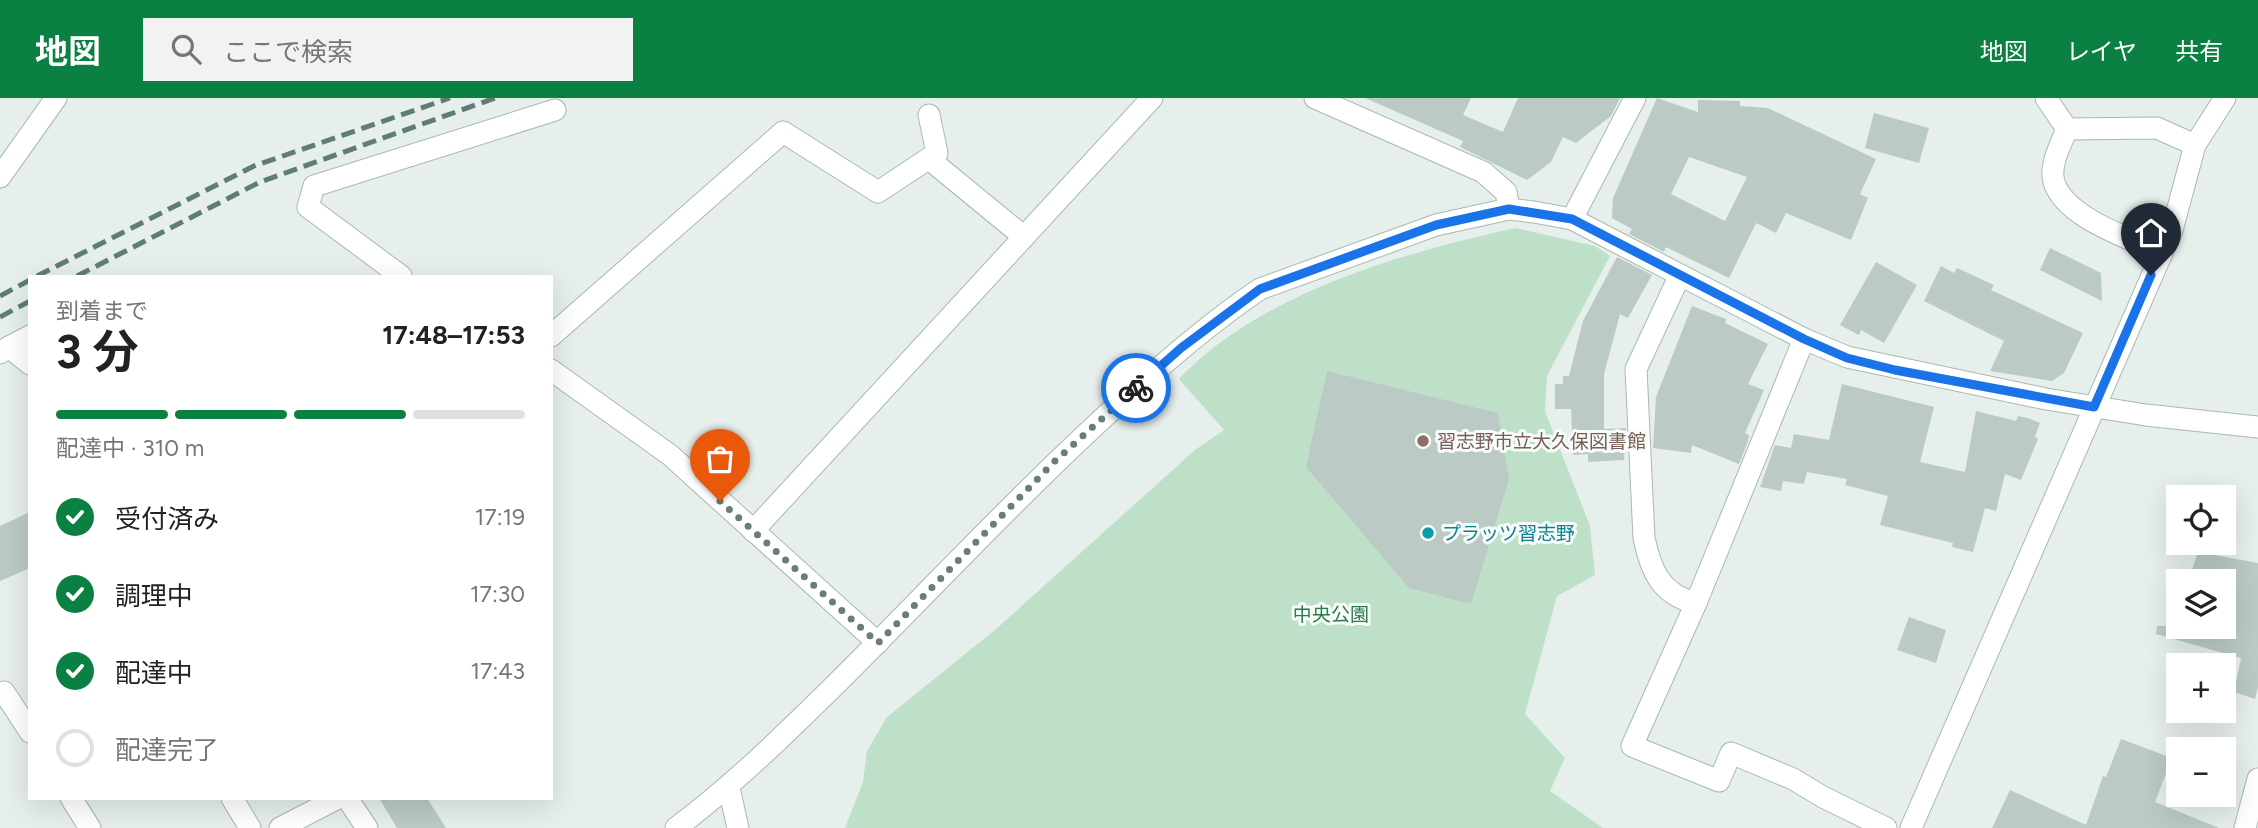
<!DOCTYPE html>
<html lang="ja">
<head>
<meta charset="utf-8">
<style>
  :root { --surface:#fff; --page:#f2f2f2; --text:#222; --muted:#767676; --line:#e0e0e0; --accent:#0b8043 }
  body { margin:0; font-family:Figtree,"Noto Sans JP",sans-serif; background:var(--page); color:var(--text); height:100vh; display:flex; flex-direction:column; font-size:26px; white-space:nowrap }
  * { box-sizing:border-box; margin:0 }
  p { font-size:23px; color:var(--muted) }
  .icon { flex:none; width:38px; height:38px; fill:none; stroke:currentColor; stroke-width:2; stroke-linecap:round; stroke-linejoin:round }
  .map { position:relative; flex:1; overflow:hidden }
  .side { position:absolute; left:28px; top:177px; width:525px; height:525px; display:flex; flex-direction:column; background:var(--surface); border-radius:0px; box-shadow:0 7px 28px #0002 }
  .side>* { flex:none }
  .controls { position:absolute; left:2166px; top:387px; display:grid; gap:14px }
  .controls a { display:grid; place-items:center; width:70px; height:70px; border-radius:0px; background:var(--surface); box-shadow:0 7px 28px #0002; font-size:35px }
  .pin { position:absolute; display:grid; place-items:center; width:60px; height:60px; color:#fff; margin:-72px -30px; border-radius:50% 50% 50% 0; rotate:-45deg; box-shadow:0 0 7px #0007 }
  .pin .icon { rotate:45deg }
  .courier { position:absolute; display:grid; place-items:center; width:70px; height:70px; margin:-35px; border:5px solid #1a73e8; border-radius:50%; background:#fff; color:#222; box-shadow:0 2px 9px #0007 }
  .head em { font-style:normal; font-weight:700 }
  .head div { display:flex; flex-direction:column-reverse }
  .head { display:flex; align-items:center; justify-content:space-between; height:119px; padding:0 28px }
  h1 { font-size:46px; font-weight:700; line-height:52px }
  .bar { display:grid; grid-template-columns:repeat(4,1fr); gap:10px 7px; align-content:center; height:84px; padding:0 28px }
  .bar i { height:9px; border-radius:5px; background:var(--line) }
  .bar .selected { background:var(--accent) }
  .bar p { grid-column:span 4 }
  ol { padding:0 28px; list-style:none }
  li { display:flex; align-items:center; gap:21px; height:77px }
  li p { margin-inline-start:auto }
  li .icon { padding:7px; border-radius:50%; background:var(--accent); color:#fff; stroke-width:4 }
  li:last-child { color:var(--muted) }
  li i { width:38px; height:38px; border:4px solid var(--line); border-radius:50% }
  header { display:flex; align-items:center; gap:42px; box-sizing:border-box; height:98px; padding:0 35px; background:var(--accent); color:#fff }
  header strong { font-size:33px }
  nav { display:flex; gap:38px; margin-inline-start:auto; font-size:24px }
  .search { width:490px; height:63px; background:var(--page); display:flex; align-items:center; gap:18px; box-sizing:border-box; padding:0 24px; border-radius:0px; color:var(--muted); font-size:26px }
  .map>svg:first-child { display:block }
  .green { fill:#bfe0c8 }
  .building { fill:#bbcac4; fill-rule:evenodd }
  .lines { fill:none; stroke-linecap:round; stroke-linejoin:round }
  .minor-casing { stroke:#a8b8b2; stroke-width:23 }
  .minor { stroke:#fff; stroke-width:21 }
  .rail { stroke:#5f7d75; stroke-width:5; stroke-dasharray:14 7; stroke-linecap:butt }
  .done { stroke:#687f78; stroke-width:7; stroke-dasharray:0 12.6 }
  .route { stroke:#1a73e8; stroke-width:9 }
  .education-dot { fill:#8d6e63; stroke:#f7fbf9; stroke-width:2.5 }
  .culture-dot { fill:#0f9aa8; stroke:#f7fbf9; stroke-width:2.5 }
  .labels { text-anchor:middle; stroke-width:6; stroke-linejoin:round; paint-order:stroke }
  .education-label { font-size:19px; fill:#785e54; stroke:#f7fbf9; text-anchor:start }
  .culture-label { font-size:19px; fill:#0d838f; stroke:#f7fbf9; text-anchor:start }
  .park-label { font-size:19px; fill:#2d7a4b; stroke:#f7fbf9 }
</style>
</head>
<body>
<header>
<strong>地図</strong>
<div class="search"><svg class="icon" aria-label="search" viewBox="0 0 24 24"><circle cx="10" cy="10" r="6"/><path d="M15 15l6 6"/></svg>ここで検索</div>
<nav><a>地図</a><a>レイヤ</a><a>共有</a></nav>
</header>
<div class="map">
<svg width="2258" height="730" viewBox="0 0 2258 730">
  <rect width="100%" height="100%" fill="#e6efeb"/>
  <path class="green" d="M 1515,130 L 1595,148 L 1610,158 L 1547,278 L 1545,313 L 1590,428 L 1595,477 L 1557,498 L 1525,616 L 1565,660 L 1550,693 L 1603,730 L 845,730 L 863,684 L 867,653 L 887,619 L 995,532 L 1195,352 L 1224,332 L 1179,281 C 1262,194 1400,156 1515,130 Z"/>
  <g class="building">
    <path d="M 1365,0 L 1471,0 L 1463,17 L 1503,34 L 1518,0 L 1620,0 L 1611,18 L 1576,45 L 1563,39 L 1551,64 L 1527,82 L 1460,49 L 1463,43 Z"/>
    <path d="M 1657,0 L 1698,14 L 1698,2 L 1740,3 L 1740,8 L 1768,10 L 1876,61 L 1860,96 L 1868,100 L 1851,142 L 1786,115 L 1776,135 L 1756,125 L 1729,180 L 1666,149 L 1664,154 L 1629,136 L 1632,131 L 1612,120 L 1613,100 ZM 1689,59 L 1747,79 L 1725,123 L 1671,96 Z"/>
    <path d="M 1874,15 L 1929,30 L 1919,65 L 1865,50 Z"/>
    <path d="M 2050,150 L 2101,175 L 2102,203 L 2040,172 Z"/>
    <path d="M 1617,159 L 1652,177 L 1628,220 L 1620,216 L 1604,276 L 1604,331 L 1626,330 L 1624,362 L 1588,364 L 1588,356 L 1573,357 L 1571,311 L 1555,311 L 1555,286 L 1563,286 L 1563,278 L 1569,278 L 1583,223 Z"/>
    <path d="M 1876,164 L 1917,187 L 1884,245 L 1861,232 L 1859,237 L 1840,227 Z"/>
    <path d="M 1941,168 L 1954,175 L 1957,170 L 1994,187 L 1991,192 L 2083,235 L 2064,275 L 2052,283 L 1990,273 L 2004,243 L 1924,203 Z"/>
    <path d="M 1692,208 L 1726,221 L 1725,225 L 1768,246 L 1748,286 L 1764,292 L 1745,335 L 1749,337 L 1748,343 L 1739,366 L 1692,347 L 1691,355 L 1653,350 L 1656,299 Z"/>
    <path d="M 1327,273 L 1498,315 L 1509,381 L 1471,506 L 1409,490 L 1306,369 Z"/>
    <path d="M 1842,286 L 1934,309 L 1920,364 L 1965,374 L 1976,313 L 2016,323 L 2018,318 L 2028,320 L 2040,325 L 2035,339 L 2038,341 L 2021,382 L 2005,376 L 1996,413 L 1985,410 L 1973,454 L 1952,449 L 1953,445 L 1880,427 L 1888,398 L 1845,387 L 1847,381 L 1807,374 L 1804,386 L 1783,383 L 1781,393 L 1760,389 L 1775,347 L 1791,350 L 1794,336 L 1829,342 Z"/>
    <path d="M 30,414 L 30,470 L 0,483 L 0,428 Z"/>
    <path d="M 2198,454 L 2258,465 L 2258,589 L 2255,601 L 2234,594 L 2241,560 L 2156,536 L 2157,528 L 2224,528 L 2224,483 L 2188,483 Z"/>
    <path d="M 1909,519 L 1946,532 L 1936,565 L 1897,552 Z"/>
    <path d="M 2121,641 L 2172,660 L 2155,704 L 2219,730 L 1992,730 L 2010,692 L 2086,727 L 2103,678 L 2106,679 Z"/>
    <path d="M 379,700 L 427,700 L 446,730 L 397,730 Z"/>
  </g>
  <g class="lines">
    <g class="minor-casing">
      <g id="minor">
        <path d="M 1315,0 L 1483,74 L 1506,94 L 1509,111"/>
        <path d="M 2046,0 L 2067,31"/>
        <path d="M 2067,31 C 2061,46 2049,67 2054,84 C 2065,120 2130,140 2161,155"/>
        <path d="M 2067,31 L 2157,30 L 2195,47"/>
        <path d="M 929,61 L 1024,139"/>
        <path d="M 0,79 L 56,0"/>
        <path d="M 1572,121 L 1635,0"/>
        <path d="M 1680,177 L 1636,271 L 1644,440 C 1651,473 1661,497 1696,505"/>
        <path d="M 401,178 L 308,109 L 314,88 L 555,12"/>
        <path d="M 551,238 L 783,34 L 878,94 L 937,55 L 929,17"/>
        <path d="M 1804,241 L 1696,505 L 1632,648 L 1719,683 L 1731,655 L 1793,681 L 1823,699 L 1886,730"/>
        <path d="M 9,249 L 30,238"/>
        <path d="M 0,255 L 9,249 L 30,266"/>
        <path d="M 551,272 L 670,357 L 878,545"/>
        <path d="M 753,433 L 1152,0"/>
        <path d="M 0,596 L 4,594 L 30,634"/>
        <path d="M 729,690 L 738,730"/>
        <path d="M 71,700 L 90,730"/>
        <path d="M 232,700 L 250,730"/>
        <path d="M 347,700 L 367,730"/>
        <path d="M 280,730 L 338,700"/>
        <path d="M 676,730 C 732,688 780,641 830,592 C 928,495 1021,394 1124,301 C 1167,262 1211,224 1260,191 L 1436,127 L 1509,111 L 1534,114 L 1572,121 L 1804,241 L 1847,259 L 2046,301 L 2146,317 L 2258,329"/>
        <path d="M 1911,730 L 2172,132 L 2195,47 L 2225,0"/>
        <path d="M 2245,730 L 2258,681"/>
      </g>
    </g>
    <use href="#minor" class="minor"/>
    <g class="rail">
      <path d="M 37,178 L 254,68 L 450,0"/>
      <path d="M 77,178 L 260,84 L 495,0"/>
      <path d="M 0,198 L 30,182"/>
      <path d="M 0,219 L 30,203"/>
    </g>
  </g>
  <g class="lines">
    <path class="done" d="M 720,403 L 878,545 L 1055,363 L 1136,290"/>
    <path class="route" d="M 1136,290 L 1181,250 L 1260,191 L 1436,127 L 1509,111 L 1572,121 L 1804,241 L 1847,260 L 1895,272 L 2094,309 L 2151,177"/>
  </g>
  <circle class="education-dot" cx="1423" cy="343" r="7"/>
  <circle class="culture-dot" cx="1428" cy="435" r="7"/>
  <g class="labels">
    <g class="education-label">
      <text x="1437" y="350">習志野市立大久保図書館</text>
    </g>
    <g class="culture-label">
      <text x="1442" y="442">プラッツ習志野</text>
    </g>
    <g class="park-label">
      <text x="1331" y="523">中央公園</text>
    </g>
  </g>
</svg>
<div class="controls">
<a><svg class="icon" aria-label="locate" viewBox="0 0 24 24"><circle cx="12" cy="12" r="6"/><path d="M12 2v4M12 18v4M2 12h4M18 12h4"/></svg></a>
<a><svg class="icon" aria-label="layers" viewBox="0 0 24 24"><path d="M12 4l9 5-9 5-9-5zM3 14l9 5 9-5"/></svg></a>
<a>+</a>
<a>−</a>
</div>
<div class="pin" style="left:720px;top:403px;background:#ea580c"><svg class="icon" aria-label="bag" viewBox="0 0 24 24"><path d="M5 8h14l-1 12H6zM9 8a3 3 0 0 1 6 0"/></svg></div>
<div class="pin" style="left:2151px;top:177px;background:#1f2937"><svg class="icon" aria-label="home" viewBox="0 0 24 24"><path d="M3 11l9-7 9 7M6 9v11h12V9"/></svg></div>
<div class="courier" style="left:1136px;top:290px"><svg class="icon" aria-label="bike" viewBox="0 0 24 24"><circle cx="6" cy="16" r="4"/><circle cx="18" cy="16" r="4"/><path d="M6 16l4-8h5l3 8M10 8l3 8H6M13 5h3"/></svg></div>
<section class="side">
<div class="head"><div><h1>3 分</h1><p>到着まで</p></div><em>17:48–17:53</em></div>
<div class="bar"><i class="selected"></i><i class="selected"></i><i class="selected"></i><i></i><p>配達中 · 310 m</p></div>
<ol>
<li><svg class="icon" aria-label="check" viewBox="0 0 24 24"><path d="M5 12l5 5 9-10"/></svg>受付済み<p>17:19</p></li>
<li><svg class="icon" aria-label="check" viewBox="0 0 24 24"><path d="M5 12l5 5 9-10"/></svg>調理中<p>17:30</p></li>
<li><svg class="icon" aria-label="check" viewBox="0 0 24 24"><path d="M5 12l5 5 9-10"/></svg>配達中<p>17:43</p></li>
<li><i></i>配達完了</li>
</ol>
</section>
</div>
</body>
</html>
